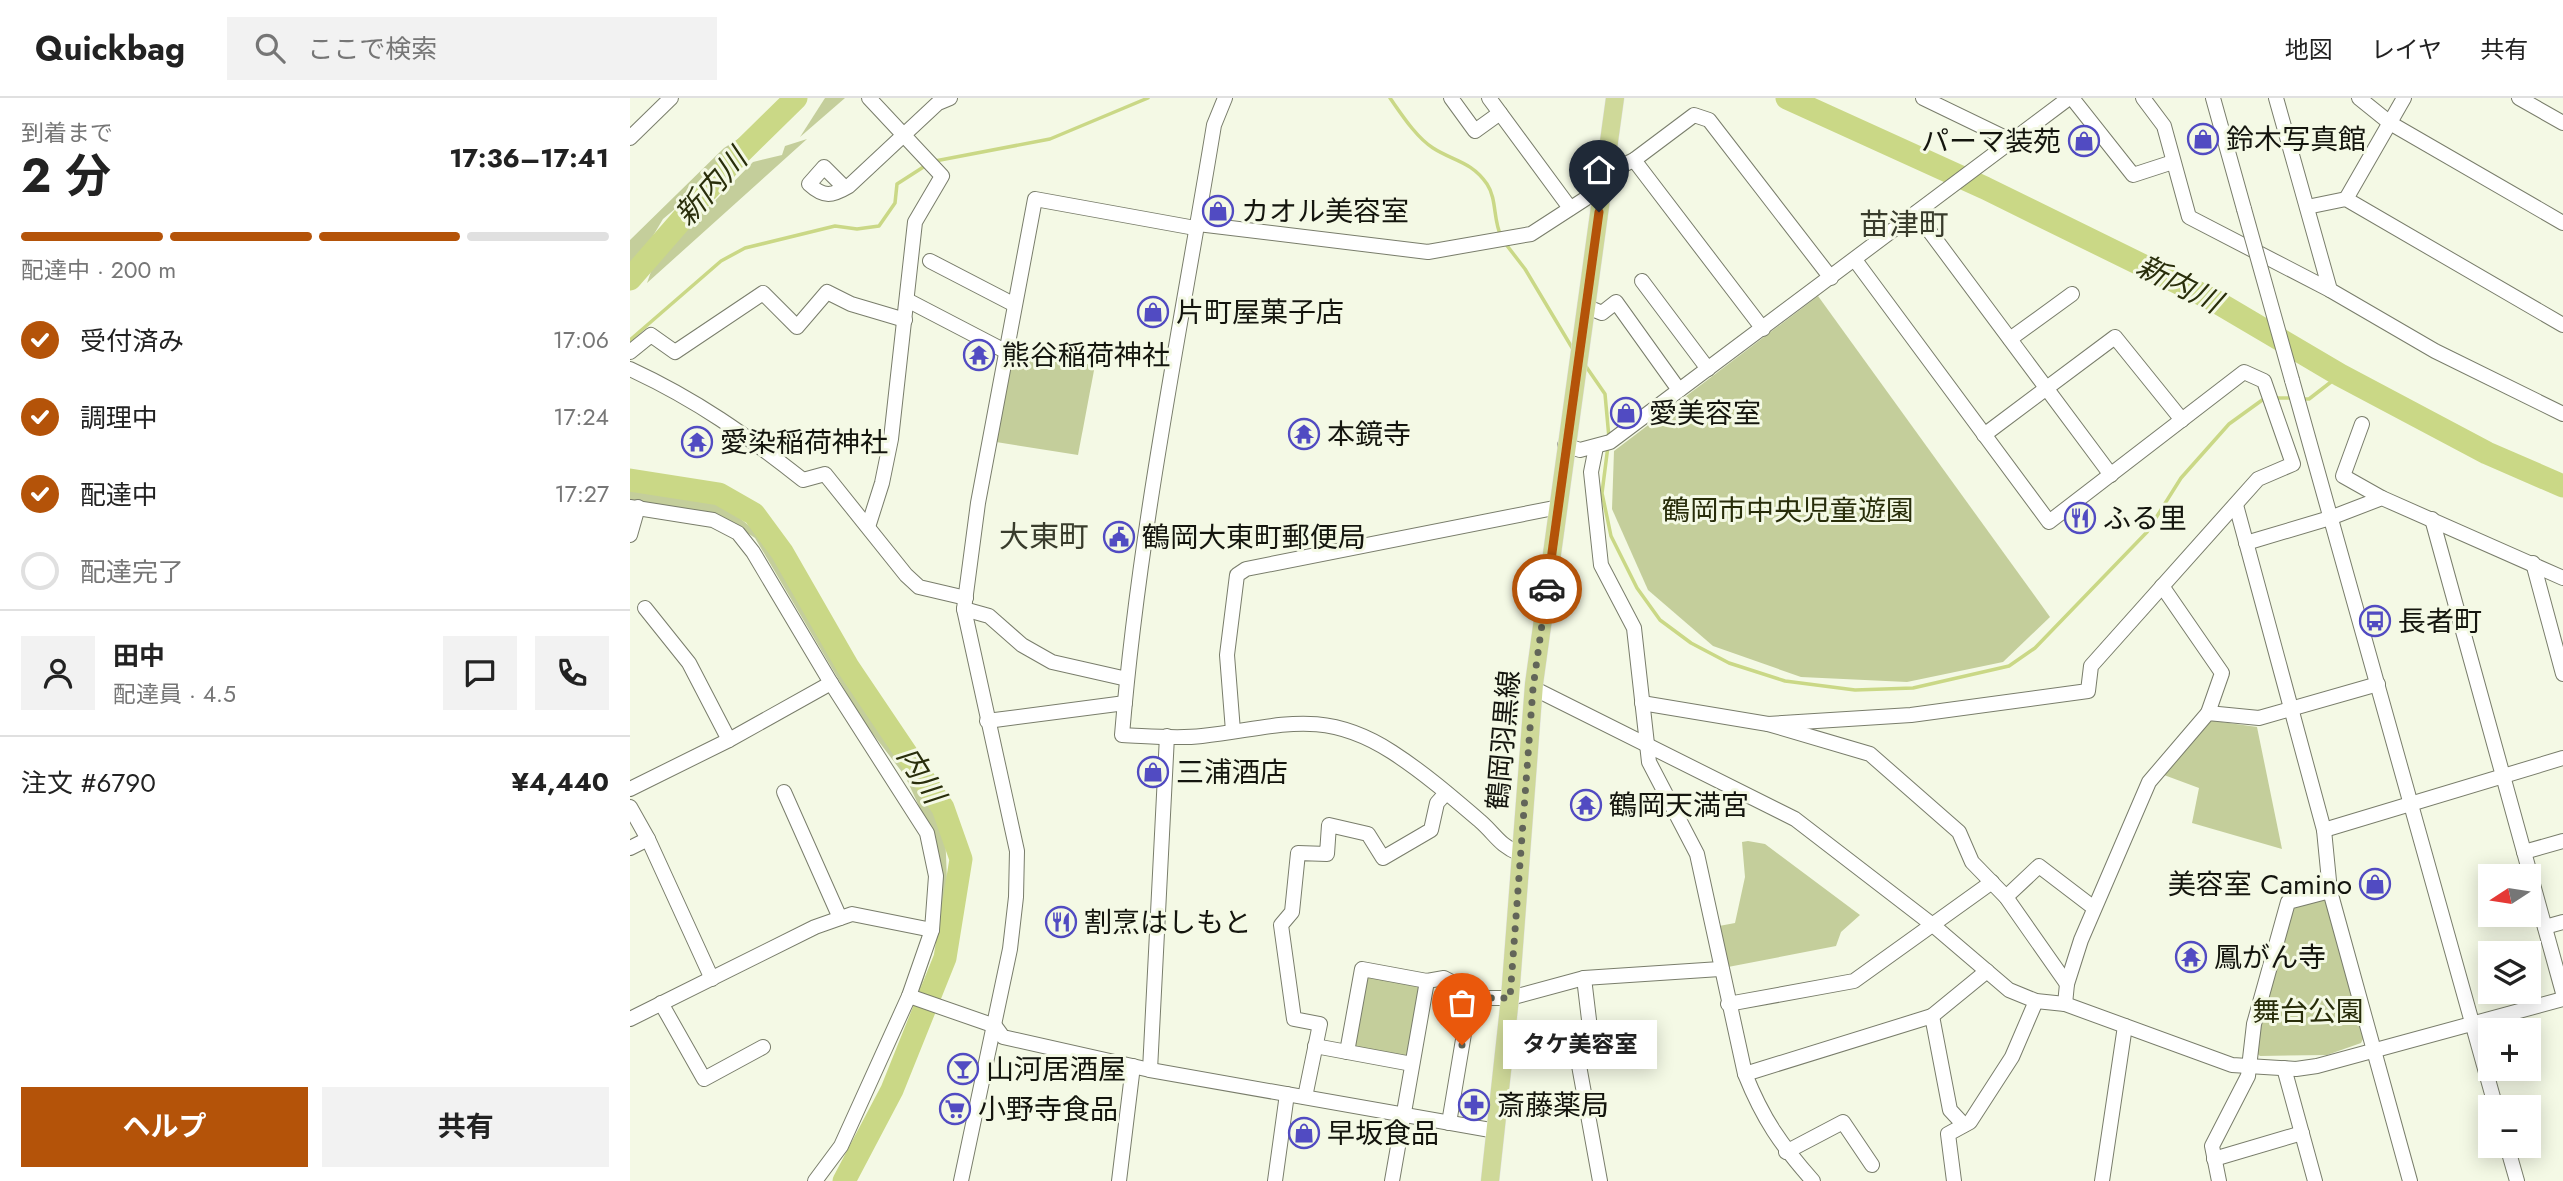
<!DOCTYPE html>
<html lang="ja">
<head>
<meta charset="utf-8">
<style>
  :root { --surface:#fff; --page:#f2f2f2; --text:#222; --muted:#767676; --line:#e0e0e0; --accent:#b45309 }
  body { margin:0; font-family:Jost,"Noto Sans JP",sans-serif; background:var(--page); color:var(--text); height:100vh; display:flex; flex-direction:column; font-size:26px; white-space:nowrap }
  * { box-sizing:border-box; margin:0 }
  p { font-size:23px; color:var(--muted) }
  .icon { flex:none; width:38px; height:38px; fill:none; stroke:currentColor; stroke-width:2; stroke-linecap:round; stroke-linejoin:round }
  .map { position:relative; flex:1; overflow:hidden }
  .drawer { display:flex; flex-direction:column; background:var(--surface); width:630px }
  .drawer>* { flex:none }
  .needle { width:46px; rotate:258deg }
  .controls { position:absolute; left:1848px; top:766px; display:grid; gap:14px }
  .controls a { display:grid; place-items:center; width:63px; height:63px; border-radius:0px; background:var(--surface); box-shadow:0 4px 18px #0003; font-size:35px }
  .pin { position:absolute; display:grid; place-items:center; width:60px; height:60px; color:#fff; margin:-72px -30px; border-radius:50% 50% 50% 0; rotate:-45deg; box-shadow:0 0 7px #0007 }
  .pin .icon { rotate:45deg }
  .courier { position:absolute; display:grid; place-items:center; width:70px; height:70px; margin:-35px; border:5px solid #b45309; border-radius:50%; background:#fff; color:#222; box-shadow:0 2px 9px #0007 }
  .bubble { position:absolute; height:49px; border-radius:0px; background:var(--surface); box-shadow:0 4px 18px #0003; font-size:23px; font-weight:700; line-height:49px; text-align:center }
  .summary em { font-style:normal; font-weight:700 }
  .summary div { display:flex; flex-direction:column-reverse }
  .summary { display:flex; align-items:center; justify-content:space-between; height:119px; padding:0 21px }
  h1 { font-size:46px; font-weight:700; line-height:52px }
  .bar { display:grid; grid-template-columns:repeat(4,1fr); gap:10px 7px; align-content:center; height:84px; padding:0 21px }
  .bar i { height:9px; border-radius:5px; background:var(--line) }
  .bar .selected { background:var(--accent) }
  .bar p { grid-column:span 4 }
  .line { display:flex; align-items:center; gap:18px; padding:0 21px; border-top:2px solid var(--line) }
  .line div { flex:1 }
  .round { display:grid; place-items:center; flex:none; width:74px; height:74px; border-radius:0px; background:var(--page) }
  ol { padding:0 21px; list-style:none }
  li { display:flex; align-items:center; gap:21px; height:77px }
  li p { margin-inline-start:auto }
  li .icon { padding:7px; border-radius:50%; background:var(--accent); color:#fff; stroke-width:4 }
  li:last-child { color:var(--muted) }
  li i { width:38px; height:38px; border:4px solid var(--line); border-radius:50% }
  .cta { display:flex; gap:14px; margin-top:auto; padding:14px 21px }
  .cta a { flex:1; height:80px; border-radius:0px; background:var(--accent); color:#fff; font-size:28px; font-weight:700; line-height:80px; text-align:center }
  .cta a+a { background:var(--page); color:var(--text) }
  header { display:flex; align-items:center; gap:42px; box-sizing:border-box; height:98px; padding:0 35px; background:var(--surface); border-bottom:2px solid var(--line) }
  header strong { font-size:33px }
  nav { display:flex; gap:38px; margin-inline-start:auto; font-size:24px }
  .search { width:490px; height:63px; background:var(--page); display:flex; align-items:center; gap:18px; box-sizing:border-box; padding:0 24px; border-radius:0px; color:var(--muted); font-size:26px }
  main { display:flex; flex:1; min-height:0 }
  .map>svg:first-child { display:block }
  .green { fill:#c4ce9b }
  .lines { fill:none; stroke-linecap:round; stroke-linejoin:round }
  .stream { stroke:#cad886; stroke-width:3.5 }
  .river { stroke:#cad886; stroke-width:23 }
  .minor-casing { stroke:#797d6b; stroke-width:16 }
  .major-casing { stroke:#e3e3e2; stroke-width:19 }
  .minor { stroke:#fff; stroke-width:14 }
  .major { stroke:#cfd999; stroke-width:18 }
  .minor-bridge-casing { stroke:#797d6b; stroke-width:16; stroke-linecap:butt }
  .minor-bridge { stroke:#fff; stroke-width:14 }
  .done { stroke:#626559; stroke-width:7; stroke-dasharray:0 12.6 }
  .route { stroke:#b45309; stroke-width:9 }
  .labels { text-anchor:middle; stroke-width:6; stroke-linejoin:round; paint-order:stroke }
  .poi-label { font-size:28px; fill:#14150e; stroke:#f4f9e5; text-anchor:start }
  .park-label { font-size:28px; fill:#282d0a; stroke:#f4f9e5 }
  .street-label { font-size:28px; fill:#14150e; stroke:#f4f9e5 }
  .water-label { font-size:30px; font-style:italic; fill:#292e0b; stroke:#f4f9e5 }
  .neighbourhood-label { font-size:30px; fill:#393c2c; stroke:#f4f9e5 }
</style>
</head>
<body>
<header>
<strong>Quickbag</strong>
<div class="search"><svg class="icon" aria-label="search" viewBox="0 0 24 24"><circle cx="10" cy="10" r="6"/><path d="M15 15l6 6"/></svg>ここで検索</div>
<nav><a>地図</a><a>レイヤ</a><a>共有</a></nav>
</header>
<main>
<section class="drawer">
<div class="summary"><div><h1>2 分</h1><p>到着まで</p></div><em>17:36–17:41</em></div>
<div class="bar"><i class="selected"></i><i class="selected"></i><i class="selected"></i><i></i><p>配達中 · 200 m</p></div>
<ol>
<li><svg class="icon" aria-label="check" viewBox="0 0 24 24"><path d="M5 12l5 5 9-10"/></svg>受付済み<p>17:06</p></li>
<li><svg class="icon" aria-label="check" viewBox="0 0 24 24"><path d="M5 12l5 5 9-10"/></svg>調理中<p>17:24</p></li>
<li><svg class="icon" aria-label="check" viewBox="0 0 24 24"><path d="M5 12l5 5 9-10"/></svg>配達中<p>17:27</p></li>
<li><i></i>配達完了</li>
</ol>
<div class="line" style="height:126px"><a class="round"><svg class="icon" aria-label="person" viewBox="0 0 24 24"><circle cx="12" cy="8" r="4"/><path d="M4 21q1-7 8-7t8 7"/></svg></a><div><b>田中</b><p>配達員 · 4.5</p></div><a class="round"><svg class="icon" aria-label="chat" viewBox="0 0 24 24"><path d="M4 5h16v11H9l-5 4z"/></svg></a><a class="round"><svg class="icon" aria-label="phone" viewBox="0 0 24 24"><path d="M5 4h4l2 5-3 2q2 4 5 5l2-3 5 2v4C11 20 4 13 5 4z"/></svg></a></div>
<div class="line" style="height:91px"><div>注文 #6790</div><b>¥4,440</b></div>
<div class="cta"><a>ヘルプ</a><a>共有</a></div>
</section>
<div class="map">
<svg width="1933" height="1083" viewBox="0 0 1933 1083">
  <rect width="100%" height="100%" fill="#f4f9e5"/>
  <g class="green">
    <path d="M 195,0 L 215,0 L 170,39 Z"/>
    <path d="M 122,32 L 101,53 L 84,78 L 33,121 L 11,158 L 0,171 L 0,142 L 94,50 Z"/>
    <path d="M 177,41 L 17,185 L 24,165 L 123,64 L 152,57 L 155,48 Z"/>
    <path d="M 1188,198 L 1420,519 L 1373,564 L 1277,584 L 1171,579 L 1083,548 L 1018,492 L 982,411 L 984,353 Z"/>
    <path d="M 379,257 L 465,267 L 448,357 L 366,344 Z"/>
    <path d="M 0,391 L 81,403 L 101,413 L 123,431 L 144,452 L 207,566 L 294,693 L 315,732 L 317,783 L 313,819 L 290,893 L 285,891 L 308,816 L 301,734 L 275,678 L 233,623 L 125,440 L 95,420 L 0,403 Z"/>
    <path d="M 1578,622 L 1627,629 L 1652,751 L 1562,725 L 1569,690 L 1534,677 Z"/>
    <path d="M 1118,743 L 1135,746 L 1230,817 L 1211,834 L 1206,848 L 1098,869 L 1089,828 L 1105,825 L 1115,779 L 1112,744 Z"/>
    <path d="M 1692,801 L 1698,805 L 1734,939 L 1731,945 L 1697,957 L 1630,958 L 1625,954 L 1627,927 L 1661,809 Z"/>
    <path d="M 735,875 L 792,887 L 779,962 L 721,952 Z"/>
  </g>
  <g class="lines">
    <g class="stream">
      <path d="M 760,0 C 772,17 786,39 803,50 C 823,63 841,63 857,86 C 867,101 863,122 871,138"/>
      <path d="M 305,63 L 420,41 L 518,0"/>
      <path d="M 875,145 L 895,171 L 944,253"/>
      <path d="M 0,242 L 91,163 L 115,150 L 205,128 L 227,131 L 249,128 L 265,105 L 267,86 L 295,68"/>
      <path d="M 955,267 L 975,296 L 979,340"/>
      <path d="M 1643,300 L 1663,300"/>
      <path d="M 1671,301 L 1679,301 L 1710,277"/>
      <path d="M 978,348 L 972,395 L 981,438 L 1007,490 L 1030,522 L 1061,545 L 1099,565 L 1155,583 L 1225,592 L 1283,590 L 1379,568 L 1405,550 L 1517,434 L 1551,380 L 1599,326 L 1635,300"/>
    </g>
    <g class="river">
      <path d="M 1157,0 L 1355,90 L 1585,203 L 1710,277 L 1857,355 L 1933,388"/>
      <path d="M 0,181 L 108,57 L 166,0"/>
      <path d="M 0,382 L 89,396 L 124,416 L 152,454 L 218,569 L 313,710 L 331,761 L 315,860 L 262,992 L 214,1083"/>
    </g>
    <g class="minor-casing">
      <g id="minor">
        <path d="M 595,0 L 584,27 C 551,229 509,432 492,637 C 518,638 546,641 572,638 C 647,630 691,608 762,654 C 793,674 822,699 850,723 C 866,737 869,747 890,756"/>
        <path d="M 821,0 L 845,33 L 870,15"/>
        <path d="M 859,0 L 940,110"/>
        <path d="M 1293,0 L 1382,43"/>
        <path d="M 1442,0 L 1503,77 L 1543,64"/>
        <path d="M 1513,0 L 1534,28 L 1559,119 L 1700,192"/>
        <path d="M 1583,0 L 1614,111"/>
        <path d="M 1646,0 L 1700,192 L 1805,253 L 1933,316"/>
        <path d="M 1729,0 L 1760,25 L 1933,125"/>
        <path d="M 1889,0 L 1933,25"/>
        <path d="M 0,40 L 41,0"/>
        <path d="M 1004,62 L 1133,231"/>
        <path d="M 974,76 L 1004,62 L 1064,17 L 1079,22 L 1201,180"/>
        <path d="M 215,90 L 194,69 L 179,86 C 194,100 202,98 219,88 L 308,5 L 320,0"/>
        <path d="M 1716,101 L 1774,0"/>
        <path d="M 1677,109 L 1716,101 L 1933,227"/>
        <path d="M 1286,115 L 1481,377"/>
        <path d="M 568,126 L 798,154 L 901,136 L 972,90"/>
        <path d="M 300,163 L 383,206"/>
        <path d="M 1012,183 L 1078,271"/>
        <path d="M 277,202 L 375,253"/>
        <path d="M 955,208 L 972,215 L 986,204 L 1049,292"/>
        <path d="M 1380,241 L 1442,196"/>
        <path d="M 0,254 L 21,237 L 45,254 L 133,195 L 167,229 L 197,194 L 221,206 L 275,222"/>
        <path d="M 0,271 C 67,302 116,337 173,382 L 195,376 L 276,477 L 289,489 L 336,500"/>
        <path d="M 1662,282 L 1866,1010"/>
        <path d="M 1732,326 L 1713,378 L 1752,400"/>
        <path d="M 1354,337 L 1485,239 L 1552,322"/>
        <path d="M 935,347 L 950,352 L 980,344 L 1439,0"/>
        <path d="M 966,349 L 961,374 L 971,467 L 1004,530 L 1019,664 L 1067,756 L 1115,976 C 1133,1021 1151,1047 1183,1083"/>
        <path d="M 1606,407 L 1694,732 L 1700,793 L 1780,1083"/>
        <path d="M 0,409 L 83,422 L 108,435 L 123,454 L 201,585 L 297,735 L 306,778 L 302,832 L 279,898 L 211,1048 L 185,1083"/>
        <path d="M 1802,421 L 1933,895"/>
        <path d="M 239,426 L 252,385 L 261,341 L 285,124 L 312,78 L 239,0"/>
        <path d="M 0,437 L 8,409"/>
        <path d="M 1616,445 L 1700,420 L 1752,400 L 1933,480"/>
        <path d="M 1903,465 L 1933,576"/>
        <path d="M 1532,488 L 1592,575 L 1578,615"/>
        <path d="M 15,510 L 59,565 L 99,642"/>
        <path d="M 334,511 L 359,518 L 392,547 L 422,564 L 497,581"/>
        <path d="M 903,590 L 1165,721 L 1304,828 L 1379,892 L 1406,903 L 1435,906 L 1602,967 L 1666,971 L 1687,968 L 1933,901"/>
        <path d="M 1012,605 L 1138,626 L 1240,656 L 1329,734 L 1342,764 L 1376,799 L 1437,886"/>
        <path d="M 357,623 L 495,605"/>
        <path d="M 1138,626 L 1281,617 L 1458,593 L 1461,568 L 1628,381 L 1663,366 L 1634,283 L 1614,274 L 1419,424 L 1225,162"/>
        <path d="M 603,633 L 597,557 L 607,477 L 616,471 L 929,409"/>
        <path d="M 0,691 L 99,642 L 201,585"/>
        <path d="M 154,694 L 210,820"/>
        <path d="M 0,709 L 18,741 L 82,881"/>
        <path d="M 1694,732 L 1933,660"/>
        <path d="M 0,750 L 18,741"/>
        <path d="M 1894,754 L 1933,743"/>
        <path d="M 1376,799 L 1409,768 L 1464,810"/>
        <path d="M 1915,829 L 1933,824"/>
        <path d="M 954,880 L 960,930 L 948,962 L 970,1083"/>
        <path d="M 279,898 L 365,928 L 373,939 L 520,972 L 866,1033"/>
        <path d="M 31,905 L 74,981 L 133,949"/>
        <path d="M 1098,906 L 1224,883 L 1362,784"/>
        <path d="M 1435,906 L 1437,886 L 1451,842 L 1519,684 L 1578,615 L 1629,620 L 1748,586"/>
        <path d="M 1302,918 L 1357,873"/>
        <path d="M 0,921 L 185,829 L 222,816 L 302,832"/>
        <path d="M 685,948 L 782,966"/>
        <path d="M 717,954 L 732,871 L 797,883 L 814,880 L 852,900 L 880,900 L 954,880 L 1090,871"/>
        <path d="M 1654,970 L 1685,1083"/>
        <path d="M 520,972 L 537,638"/>
        <path d="M 1115,976 L 1302,918 L 1320,1012 L 1334,1027"/>
        <path d="M 675,999 L 690,926 L 664,921 L 651,827 L 662,814 L 668,755 L 697,756 L 699,727 L 738,736 L 753,760 L 801,732 L 807,705 L 816,695"/>
        <path d="M 819,1025 L 841,894"/>
        <path d="M 1877,1048 L 1887,1083"/>
        <path d="M 1156,1054 L 1213,1024 L 1242,1067"/>
        <path d="M 1584,1061 L 1672,1035"/>
        <path d="M 331,1083 L 380,851 L 386,799 L 387,753 L 334,511 L 348,405 L 405,101 L 565,130"/>
        <path d="M 489,1083 L 503,968"/>
        <path d="M 645,1083 L 657,996"/>
        <path d="M 762,1083 L 797,883"/>
        <path d="M 1324,1083 L 1318,1036 L 1340,1024 L 1382,959 L 1406,903"/>
        <path d="M 1472,1083 L 1495,928"/>
        <path d="M 1589,1083 L 1582,1048 L 1618,978 L 1624,926 L 1658,804 L 1700,793"/>
      </g>
    </g>
    <g class="major-casing">
      <path id="major" d="M 860,1083 L 880,900 L 904,586 L 985,0"/>
    </g>
    <use href="#minor" class="minor"/>
    <use href="#major" class="major"/>
    <g class="minor-bridge-casing">
      <path id="minor-bridge" d="M 1614,111 L 1662,282"/>
    </g>
    <use href="#minor-bridge" class="minor-bridge"/>
  </g>
  <g class="lines">
    <path class="done" d="M 832,947 L 841,894 L 852,900 L 880,900 L 903,590 L 917,491"/>
    <path class="route" d="M 917,491 L 969,114"/>
  </g>
  <defs>
    <g id="shop-ring" transform="scale(1.575)"><circle r="9.5" fill="#f4f9e5" stroke="#514bc2" stroke-width="1.5"/><path d="M-5-2.5h2.3a2.7 3.5 0 0 1 5.4 0H5L5.5 6h-11ZM-1.5-2.5h3a1.5 2.3 0 0 0-3 0Z" fill="#514bc2"/></g>
    <g id="temple-ring" transform="scale(1.575)"><circle r="9.5" fill="#f4f9e5" stroke="#514bc2" stroke-width="1.5"/><path d="M0-6L5-2H3V0L6.5 2.5H4V6H1.5V3h-3V6H-4V2.5H-6.5L-3 0V-2H-5Z" fill="#514bc2"/></g>
    <g id="restaurant-ring" transform="scale(1.575)"><circle r="9.5" fill="#f4f9e5" stroke="#514bc2" stroke-width="1.5"/><path d="M-5-6h1v4h1v-4h1v4h1v-4h1v5L-1.5 .5V6h-2V.5L-5-1ZM5-6V6H3V1.5H1.5Q1.5-4 5-6Z" fill="#514bc2"/></g>
    <g id="civic-ring" transform="scale(1.575)"><circle r="9.5" fill="#f4f9e5" stroke="#514bc2" stroke-width="1.5"/><path d="M-.6-6.5H3V-4.5H.6V-3L4-1V1h2V6H-6V1h2V-1L-.6-3ZM-1.2 2.5V6h2.4V2.5Z" fill="#514bc2"/></g>
    <g id="bus-ring" transform="scale(1.575)"><circle r="9.5" fill="#f4f9e5" stroke="#514bc2" stroke-width="1.5"/><path d="M-5-6H5V4H4V6H2V4H-2V6H-4V4H-5ZM-3.5-4V0h7V-4ZM-3.5 1.2v1.5H-2V1.2ZM2 1.2v1.5H3.5V1.2Z" fill="#514bc2"/></g>
    <g id="bar-ring" transform="scale(1.575)"><circle r="9.5" fill="#f4f9e5" stroke="#514bc2" stroke-width="1.5"/><path d="M-6-5H6L.8 .8V4.5H3.5V6h-7V4.5H-.8V.8Z" fill="#514bc2"/></g>
    <g id="pharmacy-ring" transform="scale(1.575)"><circle r="9.5" fill="#f4f9e5" stroke="#514bc2" stroke-width="1.5"/><path d="M-2-6h4v4h4v4h-4v4h-4v-4h-4v-4h4Z" fill="#514bc2"/></g>
    <g id="supermarket-ring" transform="scale(1.575)"><circle r="9.5" fill="#f4f9e5" stroke="#514bc2" stroke-width="1.5"/><path d="M-6-5.5h2.5l.6 2H6L4.5 2H-2.5L-4.4-4H-6ZM-1.5 3.2a1.3 1.3 0 1 0 .1 0ZM3 3.2a1.3 1.3 0 1 0 .1 0Z" fill="#514bc2"/></g>
  </defs>
  <g fill-rule="evenodd">
    <use href="#shop-ring" x="1573" y="41"/>
    <use href="#shop-ring" x="1454" y="43"/>
    <use href="#shop-ring" x="588" y="113"/>
    <use href="#shop-ring" x="523" y="214"/>
    <use href="#temple-ring" x="349" y="257"/>
    <use href="#shop-ring" x="996" y="315"/>
    <use href="#temple-ring" x="674" y="336"/>
    <use href="#temple-ring" x="67" y="344"/>
    <use href="#restaurant-ring" x="1450" y="420"/>
    <use href="#civic-ring" x="489" y="439"/>
    <use href="#bus-ring" x="1745" y="523"/>
    <use href="#shop-ring" x="523" y="674"/>
    <use href="#temple-ring" x="956" y="707"/>
    <use href="#shop-ring" x="1745" y="786"/>
    <use href="#restaurant-ring" x="431" y="824"/>
    <use href="#temple-ring" x="1561" y="859"/>
    <use href="#bar-ring" x="333" y="971"/>
    <use href="#pharmacy-ring" x="844" y="1007"/>
    <use href="#supermarket-ring" x="325" y="1011"/>
    <use href="#shop-ring" x="674" y="1035"/>
  </g>
  <g class="labels">
    <g class="poi-label">
      <text x="1596" y="51">鈴木写真館</text>
      <text x="1431" y="53" text-anchor="end">パーマ装苑</text>
      <text x="611" y="123">カオル美容室</text>
      <text x="546" y="224">片町屋菓子店</text>
      <text x="372" y="267">熊谷稲荷神社</text>
      <text x="1019" y="325">愛美容室</text>
      <text x="697" y="346">本鏡寺</text>
      <text x="90" y="354">愛染稲荷神社</text>
      <text x="1473" y="430">ふる里</text>
      <text x="512" y="449">鶴岡大東町郵便局</text>
      <text x="1768" y="533">長者町</text>
      <text x="546" y="684">三浦酒店</text>
      <text x="979" y="717">鶴岡天満宮</text>
      <text x="1722" y="796" text-anchor="end">美容室 Camino</text>
      <text x="454" y="834">割烹はしもと</text>
      <text x="1584" y="869">鳳がん寺</text>
      <text x="356" y="981">山河居酒屋</text>
      <text x="867" y="1017">斎藤薬局</text>
      <text x="348" y="1021">小野寺食品</text>
      <text x="697" y="1045">早坂食品</text>
    </g>
    <g class="park-label">
      <text x="1158" y="422">鶴岡市中央児童遊園</text>
      <text x="1678" y="923">舞台公園</text>
    </g>
    <g class="street-label">
      <text transform="translate(873 642) rotate(-85)" y="10">鶴岡羽黒線</text>
    </g>
    <g class="water-label">
      <text transform="translate(81 89) rotate(-48)" y="10">新内川</text>
      <text transform="translate(1549 186) rotate(27)" y="10">新内川</text>
      <text transform="translate(291 677) rotate(58)" y="10">内川</text>
    </g>
    <g class="neighbourhood-label">
      <text x="1274" y="137">苗津町</text>
      <text x="414" y="449">大東町</text>
    </g>
  </g>
</svg>
<div class="controls">
<a><svg class="needle" viewBox="-14 -14 28 28"><path d="M0-13l5 13h-10z" fill="#e53935"/><path d="M0 13l5-13h-10z" fill="#767676"/></svg></a>
<a><svg class="icon" aria-label="layers" viewBox="0 0 24 24"><path d="M12 4l9 5-9 5-9-5zM3 14l9 5 9-5"/></svg></a>
<a>+</a>
<a>−</a>
</div>
<div class="pin" style="left:832px;top:947px;background:#ea580c"><svg class="icon" aria-label="bag" viewBox="0 0 24 24"><path d="M5 8h14l-1 12H6zM9 8a3 3 0 0 1 6 0"/></svg></div>
<div class="pin" style="left:969px;top:114px;background:#1f2937"><svg class="icon" aria-label="home" viewBox="0 0 24 24"><path d="M3 11l9-7 9 7M6 9v11h12V9"/></svg></div>
<div class="courier" style="left:917px;top:491px"><svg class="icon" aria-label="car" viewBox="0 0 24 24"><path d="M5 17H2v-5l4-1 3-4h7l3 4 3 1v5h-3M9 17h6M6 11h13"/><circle cx="7" cy="17" r="2"/><circle cx="17" cy="17" r="2"/></svg></div>
<div class="bubble" style="left:873px;top:922px;width:154px">タケ美容室</div>
</div>
</main>
</body>
</html>
